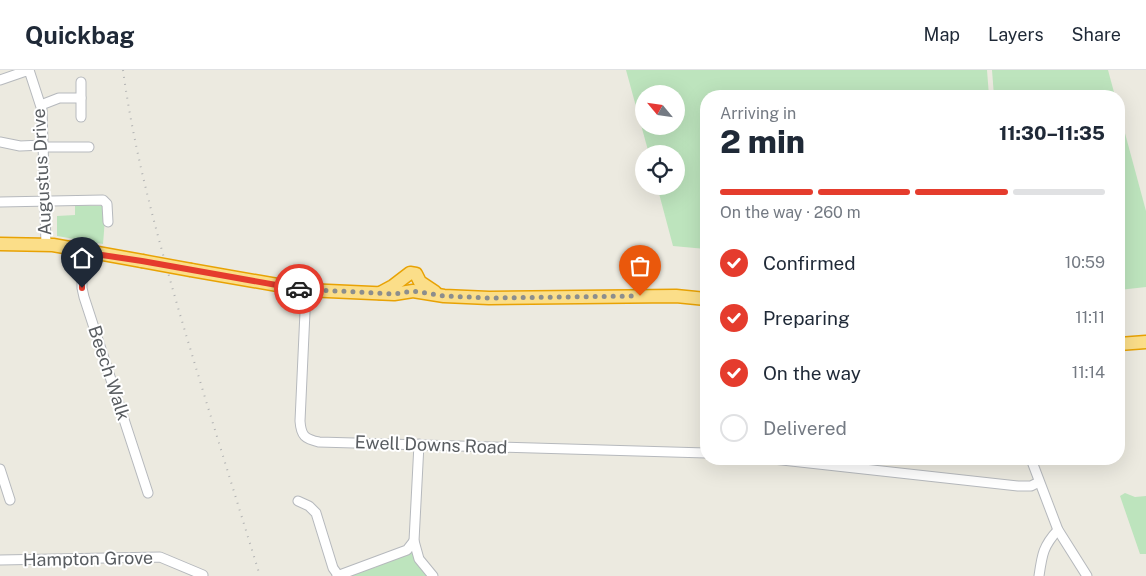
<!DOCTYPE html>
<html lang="en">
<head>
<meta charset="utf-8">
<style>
  :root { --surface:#fff; --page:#f6f6f7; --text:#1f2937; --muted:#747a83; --line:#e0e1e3; --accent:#e53c2d }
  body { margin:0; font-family:"Public Sans",sans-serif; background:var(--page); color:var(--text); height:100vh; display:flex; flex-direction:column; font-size:19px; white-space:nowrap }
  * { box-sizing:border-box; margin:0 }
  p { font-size:16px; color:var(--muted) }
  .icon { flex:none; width:28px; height:28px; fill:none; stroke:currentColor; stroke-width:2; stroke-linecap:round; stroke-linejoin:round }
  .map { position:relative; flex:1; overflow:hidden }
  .details { position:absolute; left:700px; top:20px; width:425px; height:375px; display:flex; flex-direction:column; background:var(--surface); border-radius:20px; box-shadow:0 5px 20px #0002 }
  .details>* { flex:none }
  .needle { width:32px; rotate:299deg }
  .controls { position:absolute; left:635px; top:15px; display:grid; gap:10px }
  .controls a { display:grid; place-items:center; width:50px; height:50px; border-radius:50%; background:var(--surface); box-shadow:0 5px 20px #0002; font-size:25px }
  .pin { position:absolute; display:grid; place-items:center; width:42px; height:42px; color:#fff; margin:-51px -21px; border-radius:50% 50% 50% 0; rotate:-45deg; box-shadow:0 0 5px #0007 }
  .pin .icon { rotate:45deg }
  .courier { position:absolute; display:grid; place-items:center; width:50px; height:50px; margin:-25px; border:4px solid #e53c2d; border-radius:50%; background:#fff; color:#222; box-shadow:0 1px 6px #0007 }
  .headline em { font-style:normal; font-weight:800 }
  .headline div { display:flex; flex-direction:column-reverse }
  .headline { display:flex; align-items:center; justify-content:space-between; height:85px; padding:0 20px }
  h1 { font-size:32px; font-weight:800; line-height:38px }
  .bar { display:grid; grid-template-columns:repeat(4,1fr); gap:8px 5px; align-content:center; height:60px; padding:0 20px }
  .bar i { height:6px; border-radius:4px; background:var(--line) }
  .bar .active { background:var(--accent) }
  .bar p { grid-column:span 4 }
  ol { padding:0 20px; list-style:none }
  li { display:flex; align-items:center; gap:15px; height:55px }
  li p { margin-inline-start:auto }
  li .icon { padding:5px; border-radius:50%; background:var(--accent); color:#fff; stroke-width:4 }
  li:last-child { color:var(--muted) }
  li i { width:28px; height:28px; border:2px solid var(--line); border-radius:50% }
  header { display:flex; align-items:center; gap:30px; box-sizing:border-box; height:70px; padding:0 25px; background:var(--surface); border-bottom:1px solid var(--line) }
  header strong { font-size:24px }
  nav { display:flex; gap:28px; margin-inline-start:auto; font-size:18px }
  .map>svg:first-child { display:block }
  .green { fill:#bde4bd; fill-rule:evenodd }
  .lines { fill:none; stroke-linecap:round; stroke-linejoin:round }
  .minor-casing { stroke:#b6b9bd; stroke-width:11 }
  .highway-casing { stroke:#e8a204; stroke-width:15 }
  .minor { stroke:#fff; stroke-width:9 }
  .highway { stroke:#fbde89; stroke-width:12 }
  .rail { stroke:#b2b3b3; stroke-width:2; stroke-dasharray:1 6; stroke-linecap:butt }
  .highway-bridge-casing { stroke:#e8a204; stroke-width:15; stroke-linecap:butt }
  .highway-bridge { stroke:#fbde89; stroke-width:12 }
  .done { stroke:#8c8e8d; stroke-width:5; stroke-dasharray:0 9 }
  .route { stroke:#e53c2d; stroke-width:6 }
  .labels { text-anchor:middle; stroke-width:4; stroke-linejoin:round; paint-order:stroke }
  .street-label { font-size:18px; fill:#595d61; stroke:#fff }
</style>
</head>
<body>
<header>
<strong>Quickbag</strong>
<nav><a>Map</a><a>Layers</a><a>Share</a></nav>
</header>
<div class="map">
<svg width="1146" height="506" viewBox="0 0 1146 506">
  <rect width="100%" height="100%" fill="#eceae0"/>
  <g class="green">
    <path d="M 626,0 L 987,0 L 989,26 L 706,26 L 706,179 L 673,176 L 657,116 L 676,116 L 676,84 L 649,84 ZM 644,24 L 676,24 L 676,56 L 644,56 Z"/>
    <path d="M 992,0 L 1108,0 L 1115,26 L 994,26 Z"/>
    <path d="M 1119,41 L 1146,141 L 1146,217 L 1119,220 Z"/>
    <path d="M 75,135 L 102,136 L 105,149 L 103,174 L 57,166 L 57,146 L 75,145 Z"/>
    <path d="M 1125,423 L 1135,427 L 1146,426 L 1146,484 L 1140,484 L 1120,426 Z"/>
    <path d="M 413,479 L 431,506 L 345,506 L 376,497 Z"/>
  </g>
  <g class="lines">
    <g class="minor-casing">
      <g id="minor">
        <path d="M 0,10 L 29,0 L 42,40 L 46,175"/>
        <path d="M 81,12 L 81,47"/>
        <path d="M 41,35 L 59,28 L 81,28"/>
        <path d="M 0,72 L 20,76 L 43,75"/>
        <path d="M 43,77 L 89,77"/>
        <path d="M 0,132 L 103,130 L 107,134 L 108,152"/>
        <path d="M 82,181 L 82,218 L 84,227 L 148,423"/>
        <path d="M 306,220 L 300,351 C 301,366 305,369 319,372 L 706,383"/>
        <path d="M 419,374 L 414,471 L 419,489 L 433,506"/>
        <path d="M 724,389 L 734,389"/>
        <path d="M 773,389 L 1018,416 L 1031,416 L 1039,412"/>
        <path d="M 1031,389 L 1058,460 L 1087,506"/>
        <path d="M 0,399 L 10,430"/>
        <path d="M 298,431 L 309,436 L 316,443 L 333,498 L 338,505"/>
        <path d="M 0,490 L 160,487 L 203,505"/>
        <path d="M 337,506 L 407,480 L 414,471"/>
        <path d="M 1039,506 C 1042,485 1043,476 1058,460"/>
      </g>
    </g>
    <g class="highway-casing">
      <g id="highway">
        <path d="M 0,174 L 53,175 L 142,191"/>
        <path d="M 191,200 L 306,220 L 394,224 L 413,221 L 444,226 L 489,228 L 676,226 L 706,229"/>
        <path d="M 380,223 L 393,216 L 410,203 L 416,204 L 420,212 L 435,222"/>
        <path d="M 1119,274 L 1146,272"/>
      </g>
    </g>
    <use href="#minor" class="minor"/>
    <use href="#highway" class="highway"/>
    <path class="rail" d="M 123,0 C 134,82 156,161 179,241 C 205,329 233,418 260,506"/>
    <g class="highway-bridge-casing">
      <path id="highway-bridge" d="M 142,191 L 191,200"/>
    </g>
    <use href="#highway-bridge" class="highway-bridge"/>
  </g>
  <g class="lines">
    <path class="done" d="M 299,219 L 394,224 L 413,221 L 444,226 L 489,228 L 640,226"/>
    <path class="route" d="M 82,218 L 82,182 L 142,191 L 299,219"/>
  </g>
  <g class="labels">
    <g class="street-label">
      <text transform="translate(42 102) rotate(-93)" y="6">Augustus Drive</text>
      <text transform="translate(109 303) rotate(72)" y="6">Beech Walk</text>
      <text transform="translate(431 375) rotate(2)" y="6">Ewell Downs Road</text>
      <text transform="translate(88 489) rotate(-1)" y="6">Hampton Grove</text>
    </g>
  </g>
</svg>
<div class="controls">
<a><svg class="needle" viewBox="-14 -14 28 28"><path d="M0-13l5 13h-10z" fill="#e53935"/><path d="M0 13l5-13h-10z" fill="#747a83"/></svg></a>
<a><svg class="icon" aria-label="locate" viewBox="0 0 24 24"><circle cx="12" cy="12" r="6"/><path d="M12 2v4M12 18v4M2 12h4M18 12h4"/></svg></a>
</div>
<div class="pin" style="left:640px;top:226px;background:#ea580c"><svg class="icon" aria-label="bag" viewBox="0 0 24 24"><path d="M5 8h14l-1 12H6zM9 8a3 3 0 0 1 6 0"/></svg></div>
<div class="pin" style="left:82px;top:218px;background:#1f2937"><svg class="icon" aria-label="home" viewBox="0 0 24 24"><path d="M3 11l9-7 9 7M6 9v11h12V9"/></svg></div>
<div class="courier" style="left:299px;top:219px"><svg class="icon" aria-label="car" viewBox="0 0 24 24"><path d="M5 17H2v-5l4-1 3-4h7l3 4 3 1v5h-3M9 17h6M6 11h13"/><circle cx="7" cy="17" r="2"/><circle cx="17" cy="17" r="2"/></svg></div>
<section class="details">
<div class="headline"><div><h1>2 min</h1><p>Arriving in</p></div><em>11:30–11:35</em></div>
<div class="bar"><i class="active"></i><i class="active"></i><i class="active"></i><i></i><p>On the way · 260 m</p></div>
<ol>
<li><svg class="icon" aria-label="check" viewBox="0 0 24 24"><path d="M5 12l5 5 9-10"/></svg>Confirmed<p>10:59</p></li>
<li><svg class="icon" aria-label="check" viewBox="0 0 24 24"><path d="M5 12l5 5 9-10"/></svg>Preparing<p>11:11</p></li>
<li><svg class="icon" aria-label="check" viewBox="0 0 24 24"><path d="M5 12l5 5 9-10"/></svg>On the way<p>11:14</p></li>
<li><i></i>Delivered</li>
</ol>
</section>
</div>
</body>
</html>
